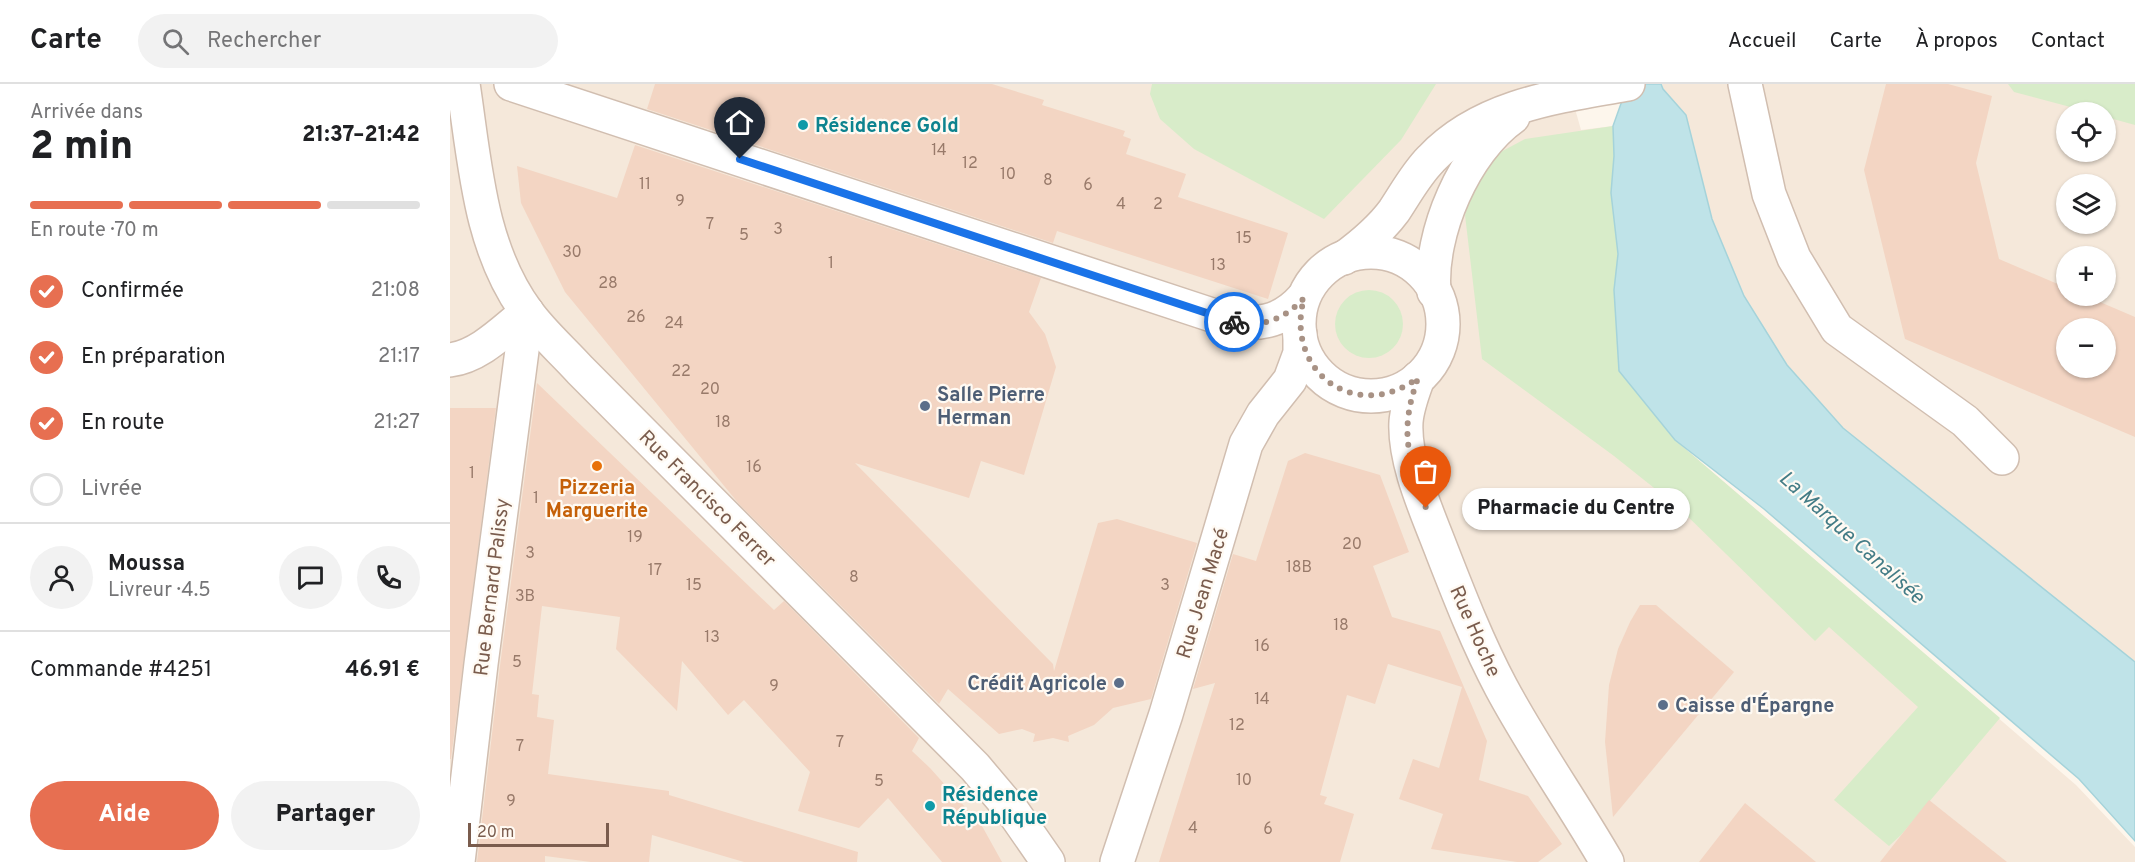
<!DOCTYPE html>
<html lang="fr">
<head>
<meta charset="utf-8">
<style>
  :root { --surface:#fff; --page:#f2f2f2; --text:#202124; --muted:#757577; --line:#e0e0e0; --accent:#e76f51 }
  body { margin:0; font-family:Overpass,sans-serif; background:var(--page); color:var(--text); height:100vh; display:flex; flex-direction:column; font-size:22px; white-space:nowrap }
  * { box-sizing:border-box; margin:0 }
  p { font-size:20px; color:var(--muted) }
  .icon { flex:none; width:33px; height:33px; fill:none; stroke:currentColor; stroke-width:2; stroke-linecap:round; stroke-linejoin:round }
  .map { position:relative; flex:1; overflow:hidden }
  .drawer { display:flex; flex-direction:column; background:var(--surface); width:450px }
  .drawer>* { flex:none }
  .fabs { position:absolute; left:1606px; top:18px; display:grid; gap:12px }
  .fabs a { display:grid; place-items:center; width:60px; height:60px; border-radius:50%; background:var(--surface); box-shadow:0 2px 4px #0004; font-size:30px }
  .scale { position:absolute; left:18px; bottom:15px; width:141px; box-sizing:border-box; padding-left:6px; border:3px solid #7a5c4d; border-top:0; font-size:16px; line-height:21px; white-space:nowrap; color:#7a5c4d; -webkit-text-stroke:4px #fffaf3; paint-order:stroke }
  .pin { position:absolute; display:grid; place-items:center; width:51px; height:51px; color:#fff; margin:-62px -26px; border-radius:50% 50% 50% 0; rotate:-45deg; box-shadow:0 0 6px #0007 }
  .pin .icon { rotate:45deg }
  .courier { position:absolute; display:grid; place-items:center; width:60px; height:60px; margin:-30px; border:4px solid #1a73e8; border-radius:50%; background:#fff; color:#222; box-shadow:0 2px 8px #0007 }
  .bubble { position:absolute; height:42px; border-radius:21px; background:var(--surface); box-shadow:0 2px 4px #0004; font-size:20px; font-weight:800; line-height:42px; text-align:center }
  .overview em { font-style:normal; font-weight:800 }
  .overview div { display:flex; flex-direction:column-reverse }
  .overview { display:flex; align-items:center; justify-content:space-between; height:102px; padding:0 30px }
  h1 { font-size:39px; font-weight:800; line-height:45px }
  .bar { display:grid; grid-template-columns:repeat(4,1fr); gap:9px 6px; align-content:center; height:72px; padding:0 30px }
  .bar i { height:8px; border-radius:4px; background:var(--line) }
  .bar .active { background:var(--accent) }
  .bar p { grid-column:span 4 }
  .line { display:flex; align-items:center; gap:15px; padding:0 30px; border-top:2px solid var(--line) }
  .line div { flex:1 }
  .round { display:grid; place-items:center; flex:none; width:63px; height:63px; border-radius:32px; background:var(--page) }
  ol { padding:0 30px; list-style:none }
  li { display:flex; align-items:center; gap:18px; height:66px }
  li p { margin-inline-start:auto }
  li .icon { padding:6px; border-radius:50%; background:var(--accent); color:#fff; stroke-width:4 }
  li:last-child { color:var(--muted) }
  li i { width:33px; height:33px; border:3px solid var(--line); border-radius:50% }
  .action { display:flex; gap:12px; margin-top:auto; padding:12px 30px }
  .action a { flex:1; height:69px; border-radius:36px; background:var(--accent); color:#fff; font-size:24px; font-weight:800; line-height:69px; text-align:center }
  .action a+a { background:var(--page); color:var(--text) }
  header { display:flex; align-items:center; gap:36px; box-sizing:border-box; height:84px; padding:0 30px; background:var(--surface); border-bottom:2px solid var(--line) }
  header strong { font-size:28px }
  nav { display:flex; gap:33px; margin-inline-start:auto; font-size:21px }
  .search { width:420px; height:54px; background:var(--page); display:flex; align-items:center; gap:15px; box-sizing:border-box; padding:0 21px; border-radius:33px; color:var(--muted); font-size:22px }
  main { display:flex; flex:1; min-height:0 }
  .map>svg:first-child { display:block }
  .residential { fill:#f5e8da; fill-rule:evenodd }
  .green { fill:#d8ecc9 }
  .water { fill:#bfe3e8; stroke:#a5d3da; stroke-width:1.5 }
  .building { fill:#f3d5c3; fill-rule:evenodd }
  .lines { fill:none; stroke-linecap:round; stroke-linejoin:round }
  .minor-casing { stroke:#d1beb0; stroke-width:36 }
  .minor { stroke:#fff; stroke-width:33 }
  .done { stroke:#a89285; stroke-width:6; stroke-dasharray:0 10.8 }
  .route { stroke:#1a73e8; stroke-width:8 }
  .culture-dot { fill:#0f9aa8; stroke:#fffaf3; stroke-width:2 }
  .service-dot { fill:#5c6f8a; stroke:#fffaf3; stroke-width:2 }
  .food-dot { fill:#e8710a; stroke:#fffaf3; stroke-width:2 }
  .labels { text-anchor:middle; stroke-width:4.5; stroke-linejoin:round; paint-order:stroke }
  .number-label { font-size:16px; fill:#987a6a }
  .culture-label { font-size:20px; font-weight:bold; fill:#0d838f; stroke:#fffaf3; text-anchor:start }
  .service-label { font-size:20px; font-weight:bold; fill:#4e5e75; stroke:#fffaf3; text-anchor:start }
  .food-label { font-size:20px; font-weight:bold; fill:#c56008; stroke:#fffaf3 }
  .street-label { font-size:20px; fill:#7a5c4d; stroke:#fffaf3 }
  .water-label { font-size:21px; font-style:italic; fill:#437c86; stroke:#fffaf3 }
</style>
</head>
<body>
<header>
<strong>Carte</strong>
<div class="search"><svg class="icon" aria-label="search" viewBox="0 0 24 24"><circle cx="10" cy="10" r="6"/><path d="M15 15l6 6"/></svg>Rechercher</div>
<nav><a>Accueil</a><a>Carte</a><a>À propos</a><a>Contact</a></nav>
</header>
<main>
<section class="drawer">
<div class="overview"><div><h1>2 min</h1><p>Arrivée dans</p></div><em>21:37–21:42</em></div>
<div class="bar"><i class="active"></i><i class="active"></i><i class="active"></i><i></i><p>En route · 70 m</p></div>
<ol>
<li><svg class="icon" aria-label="check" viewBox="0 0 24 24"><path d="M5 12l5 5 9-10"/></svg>Confirmée<p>21:08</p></li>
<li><svg class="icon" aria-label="check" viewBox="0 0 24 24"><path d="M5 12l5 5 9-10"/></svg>En préparation<p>21:17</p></li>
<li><svg class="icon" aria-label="check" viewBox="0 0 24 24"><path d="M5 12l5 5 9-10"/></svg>En route<p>21:27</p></li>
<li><i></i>Livrée</li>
</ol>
<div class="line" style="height:108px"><a class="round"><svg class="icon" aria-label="person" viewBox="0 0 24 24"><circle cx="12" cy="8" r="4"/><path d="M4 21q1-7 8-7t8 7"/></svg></a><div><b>Moussa</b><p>Livreur · 4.5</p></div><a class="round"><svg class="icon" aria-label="chat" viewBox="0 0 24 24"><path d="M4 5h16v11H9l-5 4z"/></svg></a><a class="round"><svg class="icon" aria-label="phone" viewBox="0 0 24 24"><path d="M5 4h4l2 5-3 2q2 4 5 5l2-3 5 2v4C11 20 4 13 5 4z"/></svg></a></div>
<div class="line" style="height:78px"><div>Commande #4251</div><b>46.91 €</b></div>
<div class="action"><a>Aide</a><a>Partager</a></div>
</section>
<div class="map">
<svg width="1685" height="778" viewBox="0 0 1685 778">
  <rect width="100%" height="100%" fill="#fdf6ec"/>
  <g class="residential">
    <path d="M 0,0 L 1118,0 L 1131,46 L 1163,42 L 1170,287 L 1225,356 L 1626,701 L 1685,763 L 1685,778 L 0,778 Z"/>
    <path d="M 1212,0 L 1685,0 L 1685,578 L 1393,344 L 1337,281 L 1294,212 L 1262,135 L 1236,31 L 1213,5 ZM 1617,28 L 1656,28 L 1656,68 L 1617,68 ZM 1617,100 L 1656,100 L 1656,140 L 1617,140 ZM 1617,172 L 1656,172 L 1656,212 L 1617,212 ZM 1617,244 L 1656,244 L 1656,284 L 1617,284 Z"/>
  </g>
  <g class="green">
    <path d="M 702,0 L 986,0 L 951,56 L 874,135 L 744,65 L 710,35 L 700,10 Z"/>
    <path d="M 1558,0 L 1685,0 L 1685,41 L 1656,33 L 1656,28 L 1639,28 L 1564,8 Z"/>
    <path d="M 1163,42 L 1164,72 L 1161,109 L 1168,170 L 1164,206 L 1170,287 L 1225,356 L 1550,634 L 1451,751 L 1439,762 L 1384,716 L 1468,623 L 1379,543 L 1365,557 L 1228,423 L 1164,372 L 1032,275 L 1015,131 L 1027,93 L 1045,71 L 1075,55 Z"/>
    <circle cx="919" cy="240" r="34"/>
  </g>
  <path class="water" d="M 1170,0 L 1211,0 L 1213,5 L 1236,31 L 1262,135 L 1294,212 L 1337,281 L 1393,344 L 1685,578 L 1685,757 L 1629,695 L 1314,425 L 1225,356 L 1169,287 L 1164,206 L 1168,170 L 1161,109 L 1164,72 L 1163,42 L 1173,14 Z"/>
  <g class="building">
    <path d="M 205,0 L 542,0 L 594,16 L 592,21 L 675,47 L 673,52 L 681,55 L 676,70 L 736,90 L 728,113 L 838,149 L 818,215 L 607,147 L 603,159 L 197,25 Z"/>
    <path d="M 1436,0 L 1498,0 L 1542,12 L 1526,79 L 1549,175 L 1617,204 L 1617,212 L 1636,212 L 1685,233 L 1685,353 L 1455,255 L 1414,86 ZM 1617,244 L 1656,244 L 1656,284 L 1617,284 Z"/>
    <path d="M 185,61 L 591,194 L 579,228 L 595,250 L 606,283 L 574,391 L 531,377 L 519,414 L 405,379 L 603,580 L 604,587 L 648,439 L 667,435 L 747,459 L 701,615 L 663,624 L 644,641 L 618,652 L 619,658 L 603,654 L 583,658 L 585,650 L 572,645 L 549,650 L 498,605 L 489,620 L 289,420 L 115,208 L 71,119 L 67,82 L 167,114 Z"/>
    <path d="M 87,299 L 324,526 L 334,517 L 469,654 L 462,667 L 480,684 L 532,742 L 552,778 L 492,778 L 438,714 L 409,744 L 348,727 L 360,688 L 294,616 L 278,631 L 232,577 L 227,627 L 166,565 L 170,533 L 92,522 L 82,610 L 89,611 L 87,633 L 104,636 L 98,690 L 219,707 L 219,711 L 408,768 L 407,778 L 294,778 L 202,751 L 199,778 L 141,778 L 95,772 L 95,778 L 27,778 L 50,582 Z"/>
    <path d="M 0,324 L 46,324 L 1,675 L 0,675 Z"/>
    <path d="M 855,369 L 930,391 L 959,468 L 923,482 L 942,533 L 990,547 L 1037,657 L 1029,696 L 1078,712 L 1112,760 L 1088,778 L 1067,778 L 981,765 L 993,730 L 949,715 L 963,675 L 989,684 L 1012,603 L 938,580 L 925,620 L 897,611 L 870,711 L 877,713 L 874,720 L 904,730 L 890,778 L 709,778 L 765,599 L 743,605 L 783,470 L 806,477 L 838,377 Z"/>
    <path d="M 1190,521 L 1206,521 L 1284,588 L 1163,733 L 1155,658 L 1159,601 L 1168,565 L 1180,538 Z"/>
    <path d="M 1479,716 L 1557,778 L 1430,778 Z"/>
    <path d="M 1295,719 L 1366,778 L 1249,778 Z"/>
  </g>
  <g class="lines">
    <g class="minor-casing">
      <g id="minor">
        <path d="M 13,0 C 25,78 29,163 77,228 C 92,249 113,267 130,286 L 525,683 L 564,729 L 598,778"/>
        <path d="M 61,0 L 774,235 C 805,243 831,239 853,214"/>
        <path d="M 1295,0 L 1319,110 L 1344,174 L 1387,245 L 1515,337 L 1552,374"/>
        <circle cx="921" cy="240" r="72"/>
        <path d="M 894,174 C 913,160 930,146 944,127 C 956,109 966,90 981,75 C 1032,21 1109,12 1178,0"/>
        <path d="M 984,208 C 979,149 1015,67 1063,33"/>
        <path d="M 0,276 C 30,272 54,246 77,228"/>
        <path d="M 968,294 C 963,308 957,323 956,338 C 954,374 973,419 986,452 C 1006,503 1025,554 1051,603 C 1083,663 1123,719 1157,778"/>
        <path d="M 8,778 L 31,580 L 77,228"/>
        <path d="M 667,778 L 716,630 L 796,360 L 813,330 L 840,296 L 850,269 L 850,250"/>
      </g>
    </g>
    <use href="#minor" class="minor"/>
  </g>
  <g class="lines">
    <path class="done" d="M 784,238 C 811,244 835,235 854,214 C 834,288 906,340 968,294 C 949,347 958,373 976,424"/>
    <path class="route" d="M 290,75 L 784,238"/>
  </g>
  <g class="culture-dot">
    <circle cx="353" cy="41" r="6"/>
    <circle cx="480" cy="722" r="6"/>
  </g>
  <g class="service-dot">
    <circle cx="475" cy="322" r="6"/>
    <circle cx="669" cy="599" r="6"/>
    <circle cx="1213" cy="621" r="6"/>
  </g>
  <circle class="food-dot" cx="147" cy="382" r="6"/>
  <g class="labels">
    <g class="number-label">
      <text x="489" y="71">14</text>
      <text x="520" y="84">12</text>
      <text x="558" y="95">10</text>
      <text x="598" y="101">8</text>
      <text x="195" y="105">11</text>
      <text x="638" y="106">6</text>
      <text x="230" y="122">9</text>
      <text x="671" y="125">4</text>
      <text x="708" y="125">2</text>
      <text x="260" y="145">7</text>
      <text x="328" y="150">3</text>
      <text x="294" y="156">5</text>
      <text x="794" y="159">15</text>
      <text x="122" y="173">30</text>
      <text x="381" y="184">1</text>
      <text x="768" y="186">13</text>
      <text x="158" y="204">28</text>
      <text x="186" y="238">26</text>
      <text x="224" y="244">24</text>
      <text x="231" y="292">22</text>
      <text x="260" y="310">20</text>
      <text x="273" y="343">18</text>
      <text x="304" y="388">16</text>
      <text x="22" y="394">1</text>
      <text x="86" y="419">1</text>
      <text x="185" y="458">19</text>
      <text x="902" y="465">20</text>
      <text x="80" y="474">3</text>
      <text x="849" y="488">18B</text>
      <text x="205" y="491">17</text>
      <text x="404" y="498">8</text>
      <text x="244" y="506">15</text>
      <text x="715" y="506">3</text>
      <text x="75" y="517">3B</text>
      <text x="891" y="546">18</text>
      <text x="262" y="558">13</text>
      <text x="812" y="567">16</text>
      <text x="67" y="583">5</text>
      <text x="324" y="607">9</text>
      <text x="812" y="620">14</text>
      <text x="787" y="646">12</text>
      <text x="390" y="663">7</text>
      <text x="70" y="667">7</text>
      <text x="794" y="701">10</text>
      <text x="429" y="702">5</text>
      <text x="61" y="722">9</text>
      <text x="743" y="749">4</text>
      <text x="818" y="750">6</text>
    </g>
    <g class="culture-label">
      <text x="365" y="48">Résidence Gold</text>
      <text x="492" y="717">Résidence<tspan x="492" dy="23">République</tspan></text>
    </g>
    <g class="service-label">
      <text x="487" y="317">Salle Pierre<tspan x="487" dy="23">Herman</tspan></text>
      <text x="657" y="606" text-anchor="end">Crédit Agricole</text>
      <text x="1225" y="628">Caisse d'Épargne</text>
    </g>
    <g class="food-label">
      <text x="147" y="410">Pizzeria<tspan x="147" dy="23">Marguerite</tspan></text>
    </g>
    <g class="street-label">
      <text transform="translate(258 414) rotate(45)" y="7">Rue Francisco Ferrer</text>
      <text transform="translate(41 503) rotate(-83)" y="7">Rue Bernard Palissy</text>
      <text transform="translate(752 509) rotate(-73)" y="7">Rue Jean Macé</text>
      <text transform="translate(1026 547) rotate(66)" y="7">Rue Hoche</text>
    </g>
    <g class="water-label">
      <text transform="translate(1402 453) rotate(42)" y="7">La Marque Canalisée</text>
    </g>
  </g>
</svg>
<div class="fabs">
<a><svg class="icon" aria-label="locate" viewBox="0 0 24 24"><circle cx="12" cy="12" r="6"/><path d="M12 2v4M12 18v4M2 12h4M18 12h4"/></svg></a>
<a><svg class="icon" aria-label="layers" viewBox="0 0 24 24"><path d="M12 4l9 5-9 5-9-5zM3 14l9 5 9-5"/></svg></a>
<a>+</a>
<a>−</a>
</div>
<div class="scale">20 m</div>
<div class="pin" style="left:976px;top:424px;background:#ea580c"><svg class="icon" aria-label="bag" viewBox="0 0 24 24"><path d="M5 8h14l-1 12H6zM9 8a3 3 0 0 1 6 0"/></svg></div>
<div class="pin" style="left:290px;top:75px;background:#1f2937"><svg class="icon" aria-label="home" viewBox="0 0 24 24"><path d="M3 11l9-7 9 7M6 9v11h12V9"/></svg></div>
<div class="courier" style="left:784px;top:238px"><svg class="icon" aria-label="bike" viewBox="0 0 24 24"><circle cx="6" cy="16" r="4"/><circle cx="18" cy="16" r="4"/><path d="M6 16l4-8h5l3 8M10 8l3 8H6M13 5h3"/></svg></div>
<div class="bubble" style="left:1012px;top:404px;width:228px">Pharmacie du Centre</div>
</div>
</main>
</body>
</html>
